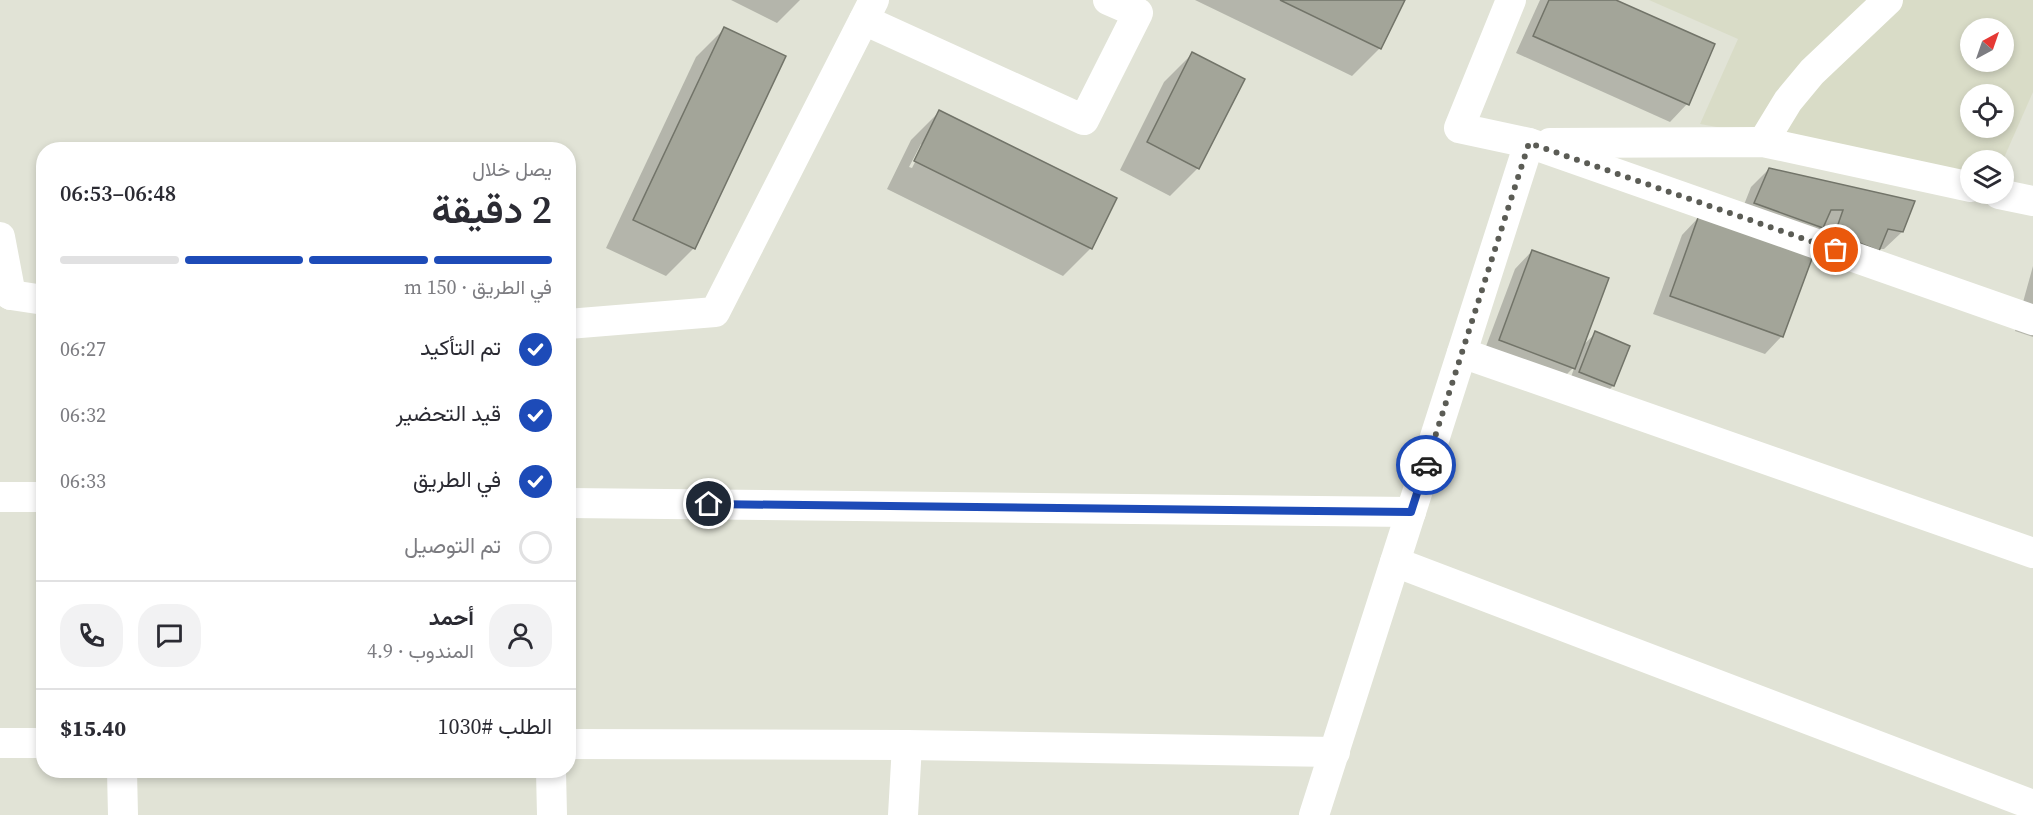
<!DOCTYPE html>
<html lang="ar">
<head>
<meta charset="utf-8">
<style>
  :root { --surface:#fff; --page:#f2f2f3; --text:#2b2b33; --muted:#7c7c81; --line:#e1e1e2; --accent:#1d4bb8 }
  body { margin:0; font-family:"Source Serif 4",Vazirmatn,serif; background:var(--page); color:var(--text); direction:rtl; height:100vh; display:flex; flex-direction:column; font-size:22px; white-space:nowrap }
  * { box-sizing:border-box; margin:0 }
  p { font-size:20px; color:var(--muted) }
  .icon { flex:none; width:33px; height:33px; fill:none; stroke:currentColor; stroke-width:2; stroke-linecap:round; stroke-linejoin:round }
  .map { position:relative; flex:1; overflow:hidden; direction:ltr }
  .panel { position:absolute; left:36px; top:142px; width:540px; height:636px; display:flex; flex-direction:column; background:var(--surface); border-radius:24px; box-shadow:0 3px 9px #0003; direction:rtl }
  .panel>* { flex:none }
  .needle { width:39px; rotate:40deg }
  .controls { position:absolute; left:1960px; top:18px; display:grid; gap:12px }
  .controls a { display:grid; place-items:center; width:54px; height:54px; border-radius:50%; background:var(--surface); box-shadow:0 3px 9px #0003; font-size:30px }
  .pin { position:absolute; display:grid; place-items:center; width:51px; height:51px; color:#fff; margin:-26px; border:3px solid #fff; border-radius:50%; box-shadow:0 2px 6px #0007 }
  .courier { position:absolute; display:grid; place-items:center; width:60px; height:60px; margin:-30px; border:4px solid #1d4bb8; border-radius:50%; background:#fff; color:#222; box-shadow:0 2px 8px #0007 }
  .overview em { font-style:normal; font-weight:600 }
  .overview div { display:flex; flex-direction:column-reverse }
  .overview { display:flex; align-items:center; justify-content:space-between; height:102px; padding:0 24px }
  h1 { font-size:39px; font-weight:600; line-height:45px }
  .bar { display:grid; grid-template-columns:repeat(4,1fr); gap:9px 6px; align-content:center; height:72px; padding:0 24px }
  .bar i { height:8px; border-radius:4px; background:var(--line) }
  .bar .selected { background:var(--accent) }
  .bar p { grid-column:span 4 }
  .line { display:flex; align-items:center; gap:15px; padding:0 24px; border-top:2px solid var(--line) }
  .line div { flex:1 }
  .round { display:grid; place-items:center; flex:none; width:63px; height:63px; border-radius:24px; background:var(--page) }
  ol { padding:0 24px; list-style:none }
  li { display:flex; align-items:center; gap:18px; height:66px }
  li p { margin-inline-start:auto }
  li .icon { padding:6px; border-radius:50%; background:var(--accent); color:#fff; stroke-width:4 }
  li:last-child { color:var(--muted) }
  li i { width:33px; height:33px; border:3px solid var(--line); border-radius:50% }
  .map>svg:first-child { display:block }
  .built { fill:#d9dcc7; fill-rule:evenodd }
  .shadow { fill:#0003; fill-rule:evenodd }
  .building { fill:#a3a599; stroke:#727469; stroke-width:1.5 }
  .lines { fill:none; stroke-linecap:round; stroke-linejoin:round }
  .street { stroke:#fff; stroke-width:30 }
  .done { stroke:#5b5c55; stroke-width:6; stroke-dasharray:0 10.8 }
  .route { stroke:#1d4bb8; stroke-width:8 }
</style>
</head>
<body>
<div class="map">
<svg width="2033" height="815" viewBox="0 0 2033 815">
  <rect width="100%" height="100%" fill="#e1e3d6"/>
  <path class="built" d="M 1649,0 L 2033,0 L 2033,92 L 2003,160 L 1971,160 L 1971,172 L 1700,124 L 1738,39 ZM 1971,28 L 2004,28 L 2004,62 L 1971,62 ZM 1971,94 L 2004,94 L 2004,128 L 1971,128 Z"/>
  <g class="shadow">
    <path d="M 731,0 L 800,0 L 777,23 Z"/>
    <path d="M 1195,0 L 1403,0 L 1380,48 L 1352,76 Z"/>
    <path d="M 1540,0 L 1613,0 L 1713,45 L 1687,104 L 1670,122 L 1516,53 Z"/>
    <path d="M 724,29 L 694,248 L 666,276 L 606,248 L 696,57 Z"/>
    <path d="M 1192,54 L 1198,168 L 1170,196 L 1120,170 L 1164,82 Z"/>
    <path d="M 939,112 L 1091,248 L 1063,276 L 887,189 L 911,140 ZM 921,144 L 924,144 L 912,168 L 909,167 Z"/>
    <path d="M 1769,169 L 1902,232 L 1884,249 L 1818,251 L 1827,227 L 1822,227 L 1804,245 L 1738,220 L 1751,187 Z"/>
    <path d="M 1699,217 L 1782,336 L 1765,354 L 1653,314 L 1682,235 Z"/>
    <path d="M 1532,251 L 1581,347 L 1596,333 L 1628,346 L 1613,386 L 1601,398 L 1568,385 L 1575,366 L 1556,385 L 1482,357 L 1515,269 Z"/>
    <path d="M 2033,266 L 2033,337 L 2015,331 Z"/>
  </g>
  <g class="building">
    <path d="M 1280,0 L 1405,0 L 1381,49 Z"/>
    <path d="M 1549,0 L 1616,0 L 1715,44 L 1689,105 L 1533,36 Z"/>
    <path d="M 724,27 L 786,56 L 695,249 L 633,220 Z"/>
    <path d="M 1192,52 L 1245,79 L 1199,169 L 1147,142 Z"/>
    <path d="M 939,110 L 1117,198 L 1092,249 L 914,161 Z"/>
    <path d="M 1769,168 L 1915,201 L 1903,232 L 1888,229 L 1879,251 L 1835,233 L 1843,210 L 1831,210 L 1823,228 L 1754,203 Z"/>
    <path d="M 1699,215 L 1813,256 L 1783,337 L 1670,296 Z"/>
    <path d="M 1532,250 L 1609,278 L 1575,369 L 1499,340 Z"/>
    <path d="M 1595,331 L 1630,346 L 1614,386 L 1579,372 Z"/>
  </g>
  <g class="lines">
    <g class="street">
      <path d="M 1511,0 L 1459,128 L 1529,143 L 2033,320"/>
      <path d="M 864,20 L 1084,120 L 1138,13 L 1108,0"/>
      <path d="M 1763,142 L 1788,101 L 1812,72 L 1888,0"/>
      <path d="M 1550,143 L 1763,142 L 1971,187"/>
      <path d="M 1999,194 L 2033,201"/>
      <path d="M 0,237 L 11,295"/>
      <path d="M 0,289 L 11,295 L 44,300"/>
      <path d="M 568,324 L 715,312 L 874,0"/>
      <path d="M 1462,353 L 2033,553"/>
      <path d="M 0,497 L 44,497"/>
      <path d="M 568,503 L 1411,512"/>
      <path d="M 1395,562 L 2033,805"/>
      <path d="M 0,743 L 44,743"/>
      <path d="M 568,744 L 907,745 L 1335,752"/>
      <path d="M 122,771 L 123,815"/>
      <path d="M 551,771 L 552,815"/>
      <path d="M 903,815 L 907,745"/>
      <path d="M 1314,815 L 1529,143"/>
    </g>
  </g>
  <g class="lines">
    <path class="done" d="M 1426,465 L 1529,143 L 1836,250"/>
    <path class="route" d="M 709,504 L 1411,512 L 1426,465"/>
  </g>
</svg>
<div class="controls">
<a><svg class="needle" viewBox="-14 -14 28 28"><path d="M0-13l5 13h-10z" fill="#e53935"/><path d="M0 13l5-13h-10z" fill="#7c7c81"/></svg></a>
<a><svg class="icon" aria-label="locate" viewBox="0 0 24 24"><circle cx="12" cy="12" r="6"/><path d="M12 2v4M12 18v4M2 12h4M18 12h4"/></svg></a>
<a><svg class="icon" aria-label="layers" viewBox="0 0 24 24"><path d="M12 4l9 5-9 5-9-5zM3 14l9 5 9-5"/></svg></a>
</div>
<div class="pin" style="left:1836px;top:250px;background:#ea580c"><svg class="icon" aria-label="bag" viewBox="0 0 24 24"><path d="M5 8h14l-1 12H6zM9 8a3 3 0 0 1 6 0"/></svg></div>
<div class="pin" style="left:709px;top:504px;background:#1f2937"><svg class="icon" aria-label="home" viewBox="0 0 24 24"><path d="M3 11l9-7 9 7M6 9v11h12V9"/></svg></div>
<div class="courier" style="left:1426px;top:465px"><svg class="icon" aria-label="car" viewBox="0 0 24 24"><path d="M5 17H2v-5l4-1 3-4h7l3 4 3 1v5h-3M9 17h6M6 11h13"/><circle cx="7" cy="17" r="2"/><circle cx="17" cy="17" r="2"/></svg></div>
<section class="panel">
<div class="overview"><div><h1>2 دقيقة</h1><p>يصل خلال</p></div><em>06:48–06:53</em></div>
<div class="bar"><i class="selected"></i><i class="selected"></i><i class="selected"></i><i></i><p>في الطريق · 150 m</p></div>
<ol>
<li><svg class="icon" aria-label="check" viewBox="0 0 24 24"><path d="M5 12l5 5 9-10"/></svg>تم التأكيد<p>06:27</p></li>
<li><svg class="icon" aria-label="check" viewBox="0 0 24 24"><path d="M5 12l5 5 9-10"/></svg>قيد التحضير<p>06:32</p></li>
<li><svg class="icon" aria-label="check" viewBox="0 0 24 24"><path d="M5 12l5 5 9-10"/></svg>في الطريق<p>06:33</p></li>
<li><i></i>تم التوصيل</li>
</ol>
<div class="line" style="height:108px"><a class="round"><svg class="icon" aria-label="person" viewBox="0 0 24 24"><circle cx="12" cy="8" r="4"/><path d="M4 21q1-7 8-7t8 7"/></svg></a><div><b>أحمد</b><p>المندوب · 4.9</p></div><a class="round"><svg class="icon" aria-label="chat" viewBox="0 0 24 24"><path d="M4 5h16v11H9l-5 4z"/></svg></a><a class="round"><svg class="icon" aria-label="phone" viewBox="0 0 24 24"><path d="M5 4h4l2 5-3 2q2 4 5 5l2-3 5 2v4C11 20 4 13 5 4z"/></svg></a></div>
<div class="line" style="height:78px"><div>الطلب #1030</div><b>$15.40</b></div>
</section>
</div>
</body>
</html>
